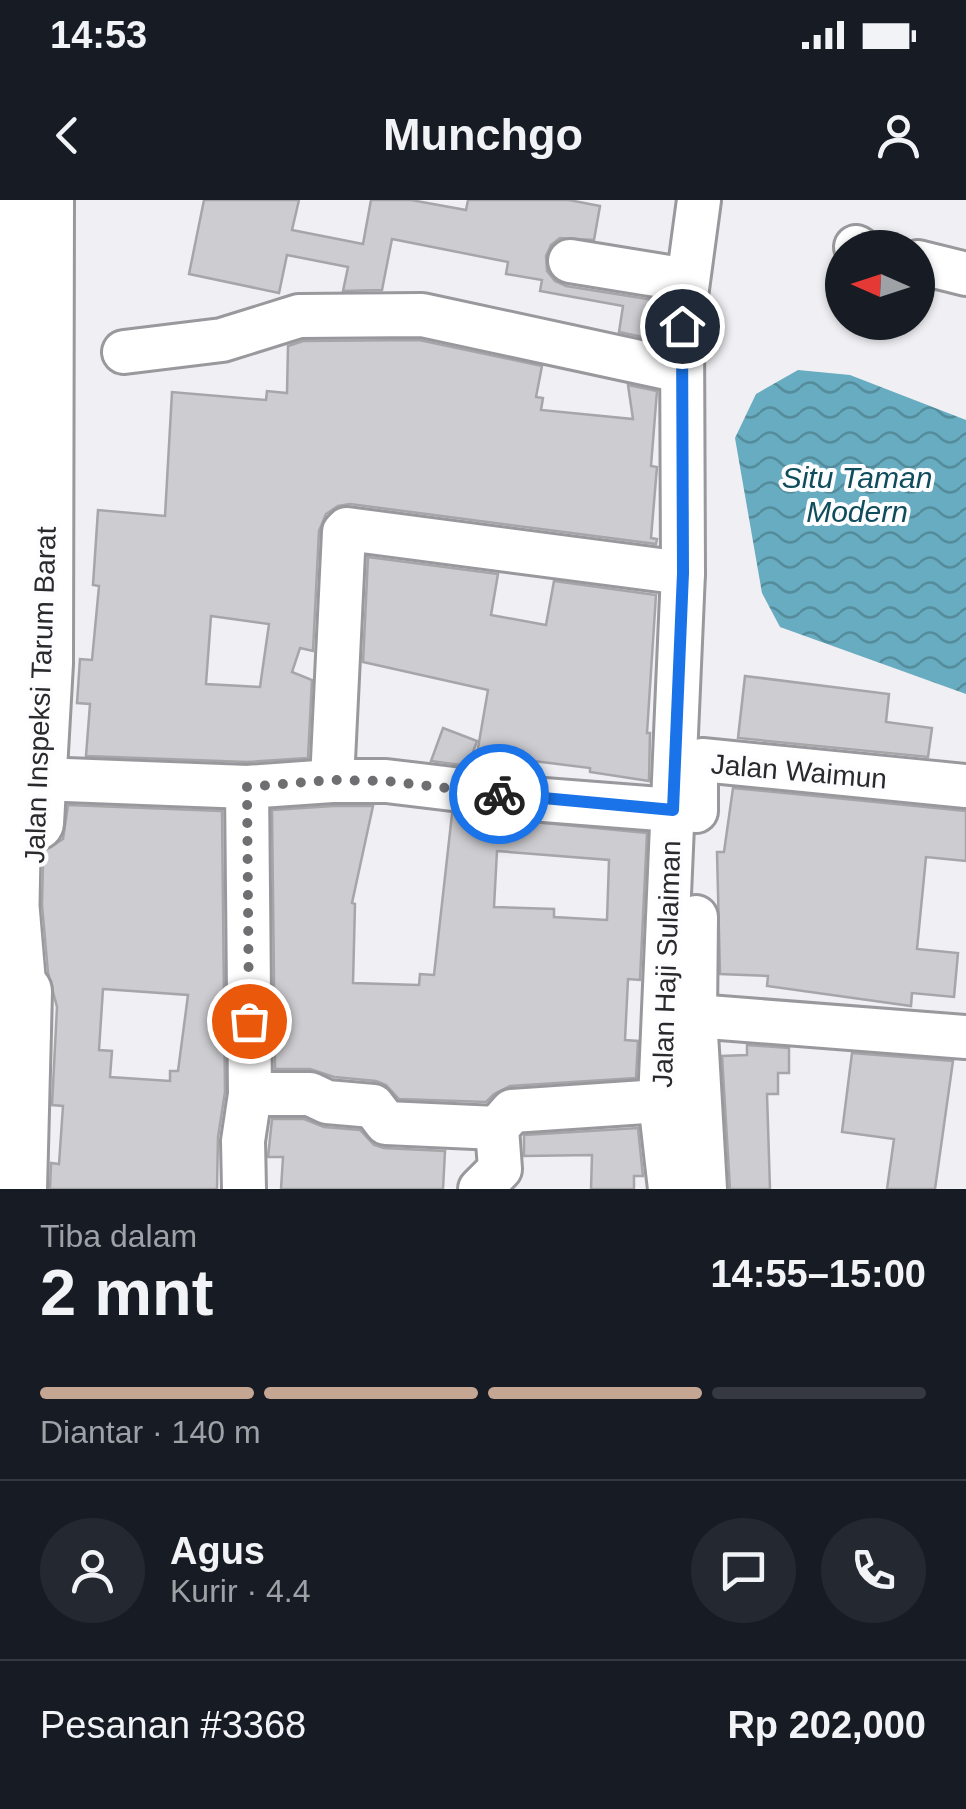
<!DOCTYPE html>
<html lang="id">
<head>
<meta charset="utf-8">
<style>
  :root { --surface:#171b24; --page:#242831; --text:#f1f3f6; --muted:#9ea1a6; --line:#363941; --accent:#c4a693 }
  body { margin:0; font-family:Helvetica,sans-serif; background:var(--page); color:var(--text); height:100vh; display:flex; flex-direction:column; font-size:38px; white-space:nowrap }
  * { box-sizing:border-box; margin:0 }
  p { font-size:32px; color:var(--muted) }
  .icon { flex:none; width:55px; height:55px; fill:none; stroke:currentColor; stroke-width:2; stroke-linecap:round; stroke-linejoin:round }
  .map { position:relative; height:989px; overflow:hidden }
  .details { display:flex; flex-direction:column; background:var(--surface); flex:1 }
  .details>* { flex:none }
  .needle { width:65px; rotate:273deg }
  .tools { position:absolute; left:825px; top:30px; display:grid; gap:20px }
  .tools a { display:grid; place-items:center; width:110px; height:110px; border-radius:50%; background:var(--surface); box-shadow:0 2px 8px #0004; font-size:50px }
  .pin { position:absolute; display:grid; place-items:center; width:85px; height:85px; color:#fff; margin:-42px; border:5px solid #fff; border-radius:50%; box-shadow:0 2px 10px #0007 }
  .courier { position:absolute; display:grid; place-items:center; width:100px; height:100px; margin:-50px; border:8px solid #1a73e8; border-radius:50%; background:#fff; color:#222; box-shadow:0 2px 12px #0007 }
  .headline em { font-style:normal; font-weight:800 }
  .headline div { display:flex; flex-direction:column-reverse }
  .headline { display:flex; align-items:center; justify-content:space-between; height:170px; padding:0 40px }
  h1 { font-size:65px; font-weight:800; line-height:75px }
  .bar { display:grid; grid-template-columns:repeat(4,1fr); gap:15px 10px; align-content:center; height:120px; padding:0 40px }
  .bar i { height:12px; border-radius:8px; background:var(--line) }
  .bar .selected { background:var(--accent) }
  .bar p { grid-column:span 4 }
  .line { display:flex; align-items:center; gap:25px; padding:0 40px; border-top:2px solid var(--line) }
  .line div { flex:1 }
  .round { display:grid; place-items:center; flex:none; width:105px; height:105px; border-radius:52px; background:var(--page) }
  .status { display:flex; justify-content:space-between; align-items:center; height:70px; padding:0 50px; background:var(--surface); direction:ltr }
  .status svg { height:28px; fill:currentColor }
  header { display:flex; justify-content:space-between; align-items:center; height:130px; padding:0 40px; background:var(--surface); font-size:45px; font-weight:800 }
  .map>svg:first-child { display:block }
  .water { fill:url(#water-waves) }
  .building { fill:#cdccd0; stroke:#a6a5a8; stroke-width:2.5; fill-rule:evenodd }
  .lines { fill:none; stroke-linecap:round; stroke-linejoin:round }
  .minor-casing { stroke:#99989c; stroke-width:48 }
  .major-casing { stroke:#99989c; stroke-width:58 }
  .highway-casing { stroke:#99989c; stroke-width:60 }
  .minor { stroke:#fff; stroke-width:42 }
  .major { stroke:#fff; stroke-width:52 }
  .highway { stroke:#fff; stroke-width:55 }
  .done { stroke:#6f6e71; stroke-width:10; stroke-dasharray:0 18 }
  .route { stroke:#1a73e8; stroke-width:12 }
  .labels { text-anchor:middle; stroke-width:8; stroke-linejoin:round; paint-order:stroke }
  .street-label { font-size:28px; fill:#2a292b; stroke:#fdfdff }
  .water-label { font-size:30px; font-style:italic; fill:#104d5c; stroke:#fdfdff }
</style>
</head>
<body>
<div class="status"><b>14:53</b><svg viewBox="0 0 49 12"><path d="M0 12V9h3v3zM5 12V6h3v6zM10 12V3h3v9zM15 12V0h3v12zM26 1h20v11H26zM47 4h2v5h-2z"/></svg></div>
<header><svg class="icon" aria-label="back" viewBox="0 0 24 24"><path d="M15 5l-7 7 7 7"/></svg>Munchgo<svg class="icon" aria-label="person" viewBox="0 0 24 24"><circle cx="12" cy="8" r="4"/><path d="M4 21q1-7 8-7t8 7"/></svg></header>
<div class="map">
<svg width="966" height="989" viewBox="0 0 966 989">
  <defs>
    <pattern id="water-waves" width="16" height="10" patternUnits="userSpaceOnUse" patternTransform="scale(2.5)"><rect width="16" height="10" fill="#67acc0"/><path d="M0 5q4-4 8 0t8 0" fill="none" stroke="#558c9c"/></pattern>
  </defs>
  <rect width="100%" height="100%" fill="#f0eff3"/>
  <path class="water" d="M 798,170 L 850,175 L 966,220 L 966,494 L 780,427 L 762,393 L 735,238 L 756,194 Z"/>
  <g class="building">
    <path d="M 204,0 L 299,0 L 292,30 L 363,44 L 371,0 L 411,0 L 466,10 L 468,0 L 569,0 L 600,6 L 594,40 L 560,38 L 551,45 L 546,56 L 547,71 L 555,81 L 566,86 L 660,101 L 657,140 L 619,132 L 623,106 L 540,91 L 542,80 L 506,74 L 508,62 L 392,39 L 382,90 L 343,91 L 348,67 L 287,55 L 279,93 L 189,74 Z"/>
    <path d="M 419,140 L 542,166 L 536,197 L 543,198 L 541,210 L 633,219 L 628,185 L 657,191 L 651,266 L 657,267 L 651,338 L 657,339 L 656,344 L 350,304 L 338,306 L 326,314 L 319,331 L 313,451 L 300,448 L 292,472 L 312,480 L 308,558 L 247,562 L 86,556 L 90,504 L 77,503 L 80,459 L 92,460 L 99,386 L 93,385 L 98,310 L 165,316 L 172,192 L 266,200 L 267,191 L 287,193 L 288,146 L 303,141 ZM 211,416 L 269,424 L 260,487 L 206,484 Z"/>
    <path d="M 368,357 L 498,374 L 491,415 L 546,425 L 554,381 L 656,395 L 647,533 L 650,533 L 649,581 L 590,572 L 590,568 L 477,554 L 488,490 L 363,462 Z"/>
    <path d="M 745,476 L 889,494 L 886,522 L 932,528 L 928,557 L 738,538 Z"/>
    <path d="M 443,528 L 477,541 L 468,566 L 431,561 Z"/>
    <path d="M 733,588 L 966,611 L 966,661 L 926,657 L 917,749 L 958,753 L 954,797 L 912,793 L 911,806 L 767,786 L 768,776 L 720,774 L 717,652 L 724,652 Z"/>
    <path d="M 68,605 L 222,611 L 225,892 L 218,937 L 217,989 L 50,989 L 51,963 L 59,964 L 63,906 L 52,905 L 57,807 L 48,773 L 42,705 L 43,660 L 44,651 L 63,639 ZM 103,789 L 188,795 L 178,871 L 170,871 L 170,881 L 110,877 L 112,851 L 99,850 Z"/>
    <path d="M 333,606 L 373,606 L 352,703 L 355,704 L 353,783 L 419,785 L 420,774 L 434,775 L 452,614 L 647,633 L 640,780 L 628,779 L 625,840 L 638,841 L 636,878 L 510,886 L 494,894 L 486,902 L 399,899 L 386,885 L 376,881 L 334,877 L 310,869 L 275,869 L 272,610 ZM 497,651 L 609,660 L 607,720 L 554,717 L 554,709 L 494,707 Z"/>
    <path d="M 747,845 L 789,848 L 789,873 L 778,873 L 778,894 L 767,894 L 770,989 L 730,989 L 722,856 L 747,855 Z"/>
    <path d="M 852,853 L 953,861 L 935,989 L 887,989 L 894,939 L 842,932 Z"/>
    <path d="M 272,919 L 304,919 L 324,927 L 360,930 L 374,945 L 384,948 L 445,951 L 443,989 L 281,989 L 283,957 L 268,957 Z"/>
    <path d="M 638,928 L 643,976 L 634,976 L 634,989 L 591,989 L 592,955 L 524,956 L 524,935 Z"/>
  </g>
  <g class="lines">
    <g class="minor-casing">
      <g id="minor">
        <path d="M 856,47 L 858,48"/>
        <path d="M 570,61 L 687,80"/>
        <path d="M 918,62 L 966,74"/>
        <path d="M 124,152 L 222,140 L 299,116 L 422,115 L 681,171"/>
        <path d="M 40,579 L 247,587 L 332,581 L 386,581 L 544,600 L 673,610"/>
        <path d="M 332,581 L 344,332 L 347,329 L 683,373"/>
        <path d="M 696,611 L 696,566 L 702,560 L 966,586"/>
        <path d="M 696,717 L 695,816 L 705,989"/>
        <path d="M 695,816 L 966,837"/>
        <path d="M 250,894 L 310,894 L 327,902 L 373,906 L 386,923 L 497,928"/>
        <path d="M 244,989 L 243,941 L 250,894 L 247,587"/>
        <path d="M 480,989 L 500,969 L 497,928 L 512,911 L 660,901"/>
        <path d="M 670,989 L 660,901 L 683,373 L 682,126 L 699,0"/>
      </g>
    </g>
    <g class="major-casing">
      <g id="major">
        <path d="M 37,623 L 46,463 L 47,0"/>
        <path d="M 20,989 L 25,791"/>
      </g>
    </g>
    <g class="highway-casing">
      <path id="highway" d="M 16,0 L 18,346 L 11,706 L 22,836"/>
    </g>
    <use href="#minor" class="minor"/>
    <use href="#major" class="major"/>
    <use href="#highway" class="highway"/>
  </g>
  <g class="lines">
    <path class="done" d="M 249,821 L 247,587 L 332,580 L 386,581 L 499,594"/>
    <path class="route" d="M 499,594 L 673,610 L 683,373 L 682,126"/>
  </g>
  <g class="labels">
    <g class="street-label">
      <text transform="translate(40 495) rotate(-88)" y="10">Jalan Inspeksi Tarum Barat</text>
      <text transform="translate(799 571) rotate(5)" y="10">Jalan Waimun</text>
      <text transform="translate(666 764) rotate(-88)" y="10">Jalan Haji Sulaiman</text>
    </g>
    <g class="water-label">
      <text x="857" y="288">Situ Taman<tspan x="857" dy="34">Modern</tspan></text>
    </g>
  </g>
</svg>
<div class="tools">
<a><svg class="needle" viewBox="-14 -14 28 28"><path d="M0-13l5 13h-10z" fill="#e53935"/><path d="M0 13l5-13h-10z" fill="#9ea1a6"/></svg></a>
</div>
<div class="pin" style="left:249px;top:821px;background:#ea580c"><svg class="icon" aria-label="bag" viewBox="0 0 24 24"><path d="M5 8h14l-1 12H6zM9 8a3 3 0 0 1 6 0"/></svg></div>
<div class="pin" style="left:682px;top:126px;background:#1f2937"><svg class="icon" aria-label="home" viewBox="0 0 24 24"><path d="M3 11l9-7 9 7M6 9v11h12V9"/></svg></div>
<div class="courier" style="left:499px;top:594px"><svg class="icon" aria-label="bike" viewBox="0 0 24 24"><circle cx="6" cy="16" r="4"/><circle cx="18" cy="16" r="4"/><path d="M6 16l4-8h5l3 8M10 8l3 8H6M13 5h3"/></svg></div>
</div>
<section class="details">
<div class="headline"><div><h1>2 mnt</h1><p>Tiba dalam</p></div><em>14:55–15:00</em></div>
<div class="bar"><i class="selected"></i><i class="selected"></i><i class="selected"></i><i></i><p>Diantar · 140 m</p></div>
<div class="line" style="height:180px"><a class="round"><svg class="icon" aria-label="person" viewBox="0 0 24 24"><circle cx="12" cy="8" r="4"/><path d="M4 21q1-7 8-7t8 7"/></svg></a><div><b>Agus</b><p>Kurir · 4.4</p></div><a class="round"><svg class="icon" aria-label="chat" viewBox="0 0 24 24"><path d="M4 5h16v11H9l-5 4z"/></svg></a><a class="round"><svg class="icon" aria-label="phone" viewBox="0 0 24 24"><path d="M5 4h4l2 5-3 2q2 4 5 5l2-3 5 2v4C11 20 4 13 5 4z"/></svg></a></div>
<div class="line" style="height:130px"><div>Pesanan #3368</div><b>Rp 202,000</b></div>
</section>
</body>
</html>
